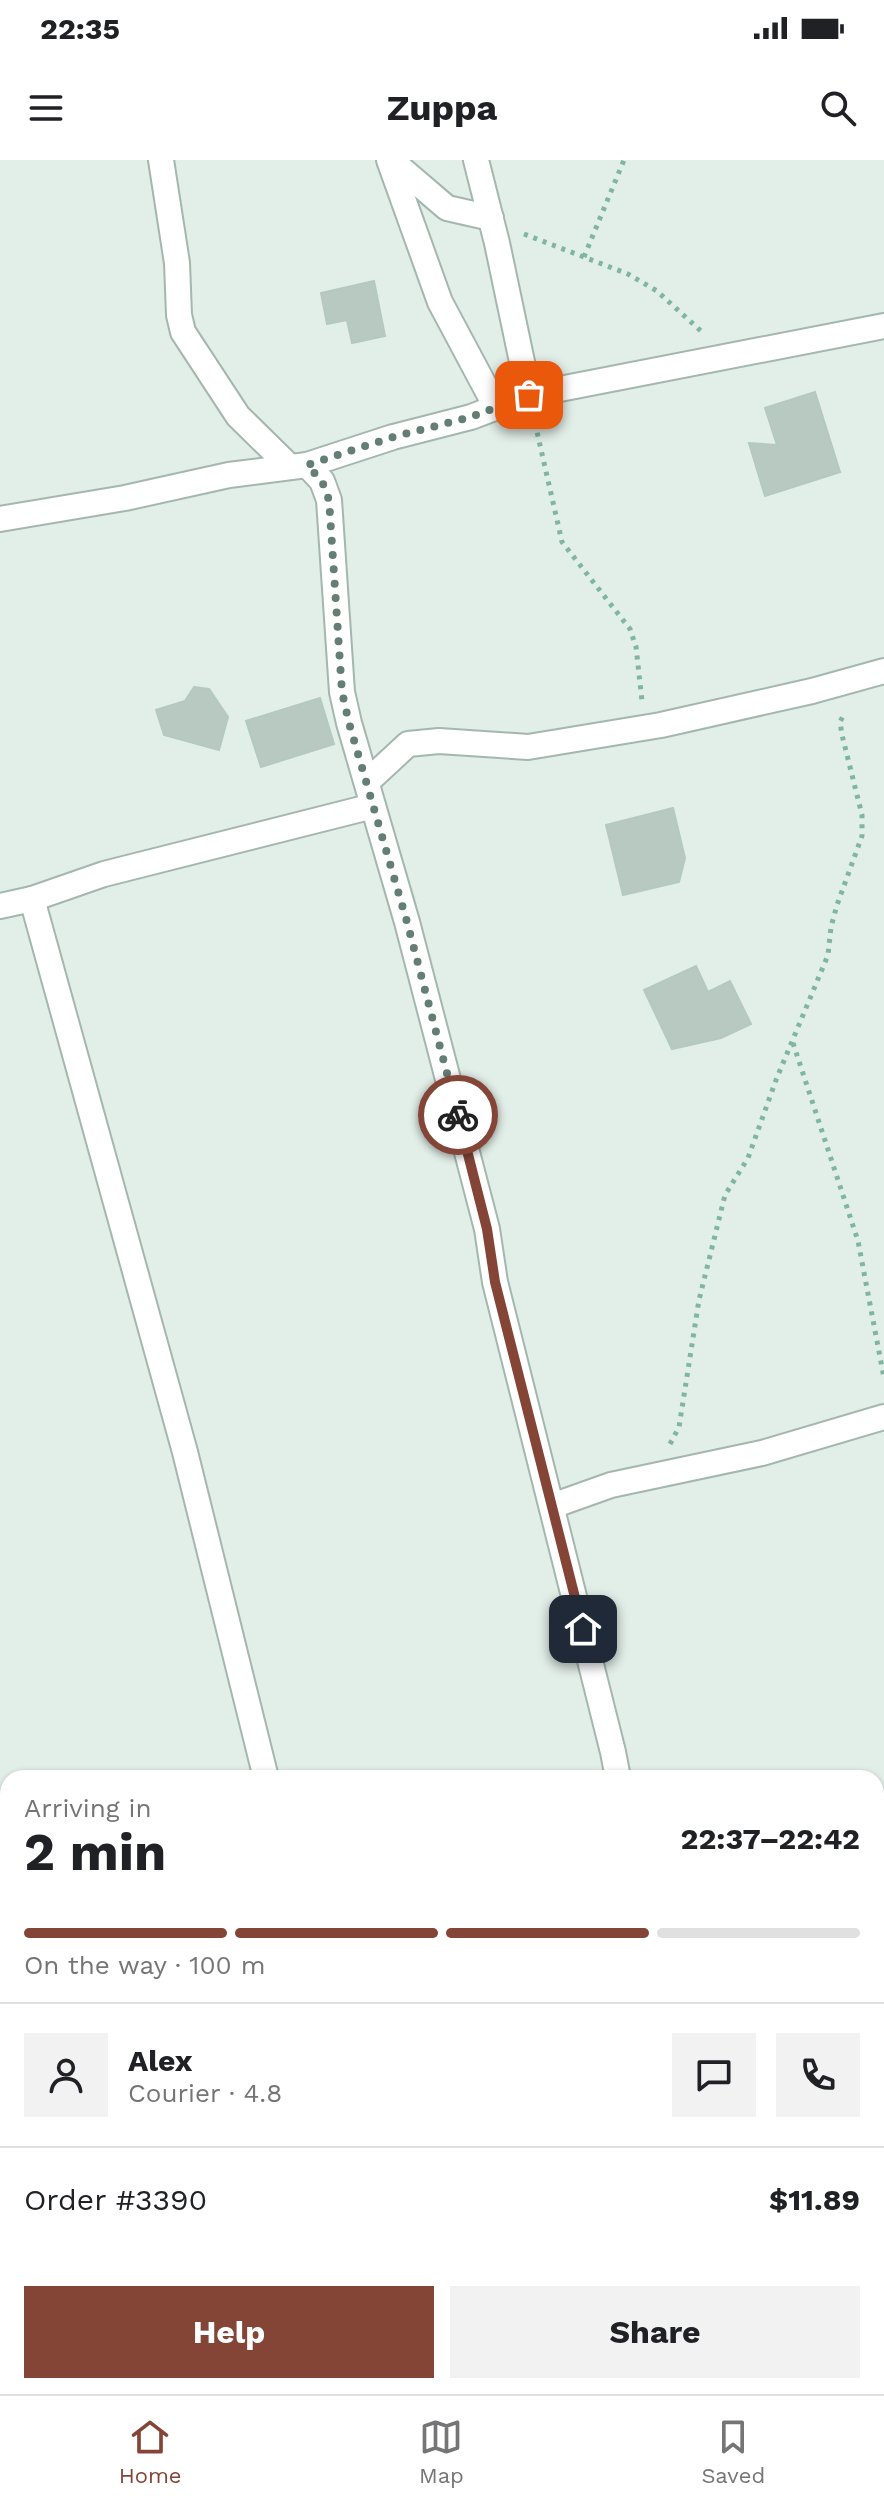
<!DOCTYPE html>
<html lang="en">
<head>
<meta charset="utf-8">
<style>
  :root { --surface:#fff; --page:#f2f2f2; --text:#202124; --muted:#757577; --line:#e0e0e0; --accent:#844537 }
  body { margin:0; font-family:"Work Sans",sans-serif; background:var(--page); color:var(--text); height:100vh; display:flex; flex-direction:column; font-size:30px; white-space:nowrap }
  * { box-sizing:border-box; margin:0 }
  p { font-size:26px; color:var(--muted) }
  .icon { flex:none; width:44px; height:44px; fill:none; stroke:currentColor; stroke-width:2; stroke-linecap:round; stroke-linejoin:round }
  .map { position:relative; flex:1; overflow:hidden }
  .sheet { position:absolute; left:0px; top:1610px; width:884px; height:624px; display:flex; flex-direction:column; background:var(--surface); border-radius:24px 24px 0 0; box-shadow:0 2px 6px #0004 }
  .sheet>* { flex:none }
  .pin { position:absolute; display:grid; place-items:center; width:68px; height:68px; color:#fff; margin:-34px; border-radius:16px; box-shadow:0 4px 12px #0006 }
  .courier { position:absolute; display:grid; place-items:center; width:80px; height:80px; margin:-40px; border:6px solid #844537; border-radius:50%; background:#fff; color:#222; box-shadow:0 2px 10px #0007 }
  .summary em { font-style:normal; font-weight:700 }
  .summary div { display:flex; flex-direction:column-reverse }
  .summary { display:flex; align-items:center; justify-content:space-between; height:136px; padding:0 24px }
  h1 { font-size:52px; font-weight:700; line-height:60px }
  .bar { display:grid; grid-template-columns:repeat(4,1fr); gap:12px 8px; align-content:center; height:96px; padding:0 24px }
  .bar i { height:10px; border-radius:6px; background:var(--line) }
  .bar .current { background:var(--accent) }
  .bar p { grid-column:span 4 }
  .line { display:flex; align-items:center; gap:20px; padding:0 24px; border-top:2px solid var(--line) }
  .line div { flex:1 }
  .round { display:grid; place-items:center; flex:none; width:84px; height:84px; border-radius:0px; background:var(--page) }
  .primary-button { display:flex; gap:16px; margin-top:auto; padding:16px 24px }
  .primary-button a { flex:1; height:92px; border-radius:0px; background:var(--accent); color:#fff; font-size:32px; font-weight:700; line-height:92px; text-align:center }
  .primary-button a+a { background:var(--page); color:var(--text) }
  .status { display:flex; justify-content:space-between; align-items:center; height:56px; padding:0 40px; background:var(--surface); direction:ltr }
  .status svg { height:22px; fill:currentColor }
  header { display:flex; justify-content:space-between; align-items:center; height:104px; padding:0 24px; background:var(--surface); font-size:36px; font-weight:700 }
  .menu { display:flex; justify-content:space-around; align-items:center; height:112px; border-top:2px solid var(--line); background:var(--surface); font-size:22px; color:var(--muted) }
  .menu a { display:grid; justify-items:center; gap:4px }
  .menu .current { color:var(--accent) }
  .map>svg:first-child { display:block }
  .building { fill:#b7c9c1; stroke:#b4c9bf; stroke-width:2 }
  .lines { fill:none; stroke-linecap:round; stroke-linejoin:round }
  .street-casing { stroke:#a4b7af; stroke-width:28 }
  .path { stroke:#7fb6a1; stroke-width:5; stroke-dasharray:4 6; stroke-linecap:butt }
  .street { stroke:#fff; stroke-width:24 }
  .done { stroke:#647e74; stroke-width:8; stroke-dasharray:0 14.4 }
  .route { stroke:#844537; stroke-width:10 }
</style>
</head>
<body>
<div class="status"><b>22:35</b><svg viewBox="0 0 49 12"><path d="M0 12V9h3v3zM5 12V6h3v6zM10 12V3h3v9zM15 12V0h3v12zM26 1h20v11H26zM47 4h2v5h-2z"/></svg></div>
<header><svg class="icon" aria-label="menu" viewBox="0 0 24 24"><path d="M4 6h16M4 12h16M4 18h16"/></svg>Zuppa<svg class="icon" aria-label="search" viewBox="0 0 24 24"><circle cx="10" cy="10" r="6"/><path d="M15 15l6 6"/></svg></header>
<div class="map">
<svg width="884" height="2234" viewBox="0 0 884 2234">
  <rect width="100%" height="100%" fill="#e2eee8"/>
  <g class="building">
    <path d="M 374,121 L 385,176 L 352,183 L 347,160 L 327,164 L 321,133 Z"/>
    <path d="M 815,232 L 840,312 L 765,336 L 749,283 L 777,285 L 765,248 Z"/>
    <path d="M 194,527 L 209,529 L 228,557 L 219,590 L 164,575 L 156,550 L 185,541 Z"/>
    <path d="M 320,538 L 334,584 L 261,607 L 246,561 Z"/>
    <path d="M 673,648 L 685,698 L 679,722 L 623,735 L 606,665 Z"/>
    <path d="M 696,806 L 708,832 L 730,821 L 751,864 L 721,878 L 672,889 L 644,830 Z"/>
  </g>
  <g class="lines">
    <g class="street-casing">
      <g id="street">
        <path d="M 161,0 L 177,103 L 179,155 L 183,172 L 238,256 L 290,307"/>
        <path d="M 389,0 L 440,142 L 496,247"/>
        <path d="M 476,0 L 497,83 L 529,235"/>
        <path d="M 392,1 L 447,48 L 491,58"/>
        <path d="M 307,305 L 322,321 L 329,340 L 342,532 L 349,563 L 407,762 L 487,1069 L 495,1122 L 613,1592 L 618,1618"/>
        <path d="M 0,359 L 125,338 L 229,315 L 307,305 L 393,277 L 471,257 L 529,235 L 884,166"/>
        <path d="M 367,622 L 408,584 L 439,581 L 528,587 L 661,565 L 812,531 L 884,511"/>
        <path d="M 32,739 L 185,1292 L 266,1618"/>
        <path d="M 0,746 L 32,739 L 104,714 L 373,646"/>
        <path d="M 552,1346 L 611,1325 L 762,1293 L 884,1257"/>
        <path d="M 876,1682 L 884,1680"/>
        <path d="M 0,1886 L 8,1885"/>
        <path d="M 876,2078 L 884,2075"/>
        <path d="M 0,2154 L 8,2191"/>
        <path d="M 16,2226 L 17,2234"/>
        <path d="M 713,2226 L 714,2234"/>
        <path d="M 272,2234 L 294,2226"/>
        <path d="M 388,2234 L 391,2226"/>
        <path d="M 462,2234 L 463,2226"/>
      </g>
    </g>
    <g class="path">
      <path d="M 524,74 L 628,114 L 657,131 L 702,172"/>
      <path d="M 584,97 L 624,0"/>
      <path d="M 535,263 L 562,382 L 630,469 L 636,487 L 642,541"/>
      <path d="M 793,883 L 858,1081 L 884,1218"/>
      <path d="M 670,1284 L 679,1267 L 699,1140 L 725,1035 L 748,998 L 776,920 L 828,795 L 831,767 L 837,745 L 862,676 L 862,655 L 842,575 L 840,562 L 845,552"/>
    </g>
    <use href="#street" class="street"/>
  </g>
  <g class="lines">
    <path class="done" d="M 458,955 L 407,762 L 349,563 L 342,532 L 329,340 L 322,321 L 307,305 L 393,277 L 471,257 L 529,235"/>
    <path class="route" d="M 458,955 L 487,1069 L 495,1122 L 583,1469"/>
  </g>
</svg>
<div class="pin" style="left:529px;top:235px;background:#ea580c"><svg class="icon" aria-label="bag" viewBox="0 0 24 24"><path d="M5 8h14l-1 12H6zM9 8a3 3 0 0 1 6 0"/></svg></div>
<div class="pin" style="left:583px;top:1469px;background:#1f2937"><svg class="icon" aria-label="home" viewBox="0 0 24 24"><path d="M3 11l9-7 9 7M6 9v11h12V9"/></svg></div>
<div class="courier" style="left:458px;top:955px"><svg class="icon" aria-label="bike" viewBox="0 0 24 24"><circle cx="6" cy="16" r="4"/><circle cx="18" cy="16" r="4"/><path d="M6 16l4-8h5l3 8M10 8l3 8H6M13 5h3"/></svg></div>
<section class="sheet">
<div class="summary"><div><h1>2 min</h1><p>Arriving in</p></div><em>22:37–22:42</em></div>
<div class="bar"><i class="current"></i><i class="current"></i><i class="current"></i><i></i><p>On the way · 100 m</p></div>
<div class="line" style="height:144px"><a class="round"><svg class="icon" aria-label="person" viewBox="0 0 24 24"><circle cx="12" cy="8" r="4"/><path d="M4 21q1-7 8-7t8 7"/></svg></a><div><b>Alex</b><p>Courier · 4.8</p></div><a class="round"><svg class="icon" aria-label="chat" viewBox="0 0 24 24"><path d="M4 5h16v11H9l-5 4z"/></svg></a><a class="round"><svg class="icon" aria-label="phone" viewBox="0 0 24 24"><path d="M5 4h4l2 5-3 2q2 4 5 5l2-3 5 2v4C11 20 4 13 5 4z"/></svg></a></div>
<div class="line" style="height:104px"><div>Order #3390</div><b>$11.89</b></div>
<div class="primary-button"><a>Help</a><a>Share</a></div>
</section>
</div>
<nav class="menu">
<a class="current"><svg class="icon" aria-label="home" viewBox="0 0 24 24"><path d="M3 11l9-7 9 7M6 9v11h12V9"/></svg>Home</a>
<a><svg class="icon" aria-label="map" viewBox="0 0 24 24"><path d="M3 6l6-2 6 2 6-2v14l-6 2-6-2-6 2zM9 4v14M15 6v14"/></svg>Map</a>
<a><svg class="icon" aria-label="saved" viewBox="0 0 24 24"><path d="M7 4h10v16l-5-4-5 4z"/></svg>Saved</a>
</nav>
</body>
</html>
